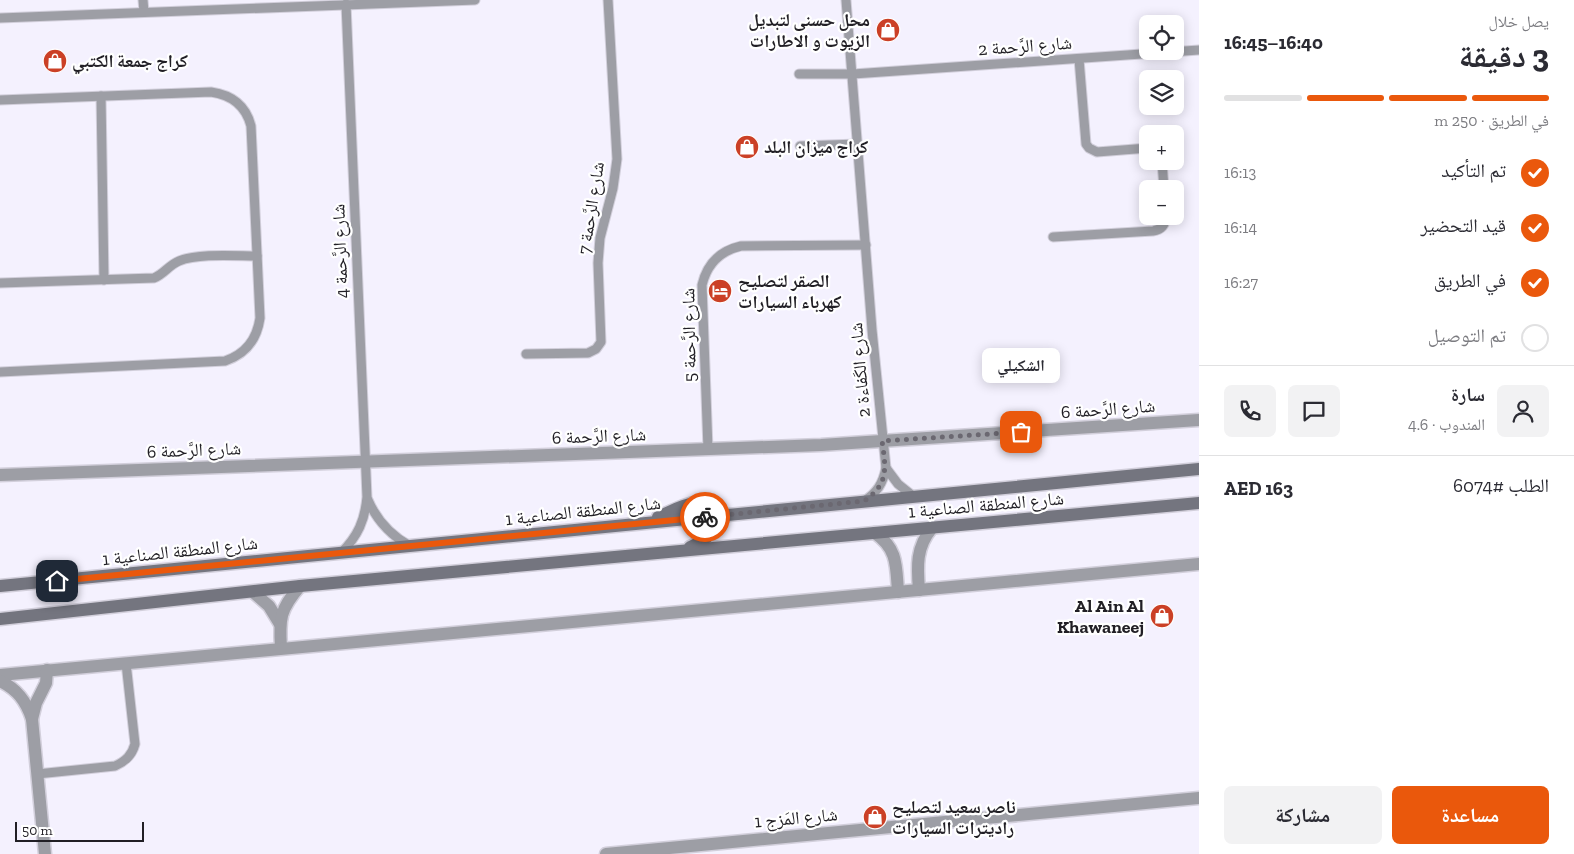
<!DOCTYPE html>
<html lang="ar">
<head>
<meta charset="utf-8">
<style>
  :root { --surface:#fff; --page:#f2f2f3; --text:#2b2b33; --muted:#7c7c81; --line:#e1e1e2; --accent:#ea580c }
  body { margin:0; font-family:"Zilla Slab","Noto Naskh Arabic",serif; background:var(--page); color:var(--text); direction:rtl; height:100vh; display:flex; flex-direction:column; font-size:19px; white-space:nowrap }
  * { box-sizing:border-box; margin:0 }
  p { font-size:16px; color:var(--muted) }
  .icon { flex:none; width:28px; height:28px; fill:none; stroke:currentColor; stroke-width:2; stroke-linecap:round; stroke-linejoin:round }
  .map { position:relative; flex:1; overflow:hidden; direction:ltr }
  .panel { display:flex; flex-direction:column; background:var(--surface); width:375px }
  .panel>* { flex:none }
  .controls { position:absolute; left:1139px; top:15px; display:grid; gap:10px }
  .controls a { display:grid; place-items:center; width:45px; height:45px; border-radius:8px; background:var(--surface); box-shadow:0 2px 12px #0003; font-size:25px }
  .scale { position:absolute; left:15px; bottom:12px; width:129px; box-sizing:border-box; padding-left:5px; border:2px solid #211f25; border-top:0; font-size:14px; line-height:18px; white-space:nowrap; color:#211f25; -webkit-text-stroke:4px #fff; paint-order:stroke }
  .pin { position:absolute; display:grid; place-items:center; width:42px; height:42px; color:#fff; margin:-21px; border-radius:10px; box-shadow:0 2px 8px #0006 }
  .courier { position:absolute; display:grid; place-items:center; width:50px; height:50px; margin:-25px; border:4px solid #ea580c; border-radius:50%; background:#fff; color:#222; box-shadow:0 1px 6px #0007 }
  .bubble { position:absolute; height:35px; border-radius:8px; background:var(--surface); box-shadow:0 2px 12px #0003; font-size:16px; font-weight:700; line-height:35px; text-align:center; direction:rtl }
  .summary em { font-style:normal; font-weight:700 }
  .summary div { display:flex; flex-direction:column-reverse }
  .summary { display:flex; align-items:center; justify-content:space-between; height:85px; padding:0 25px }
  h1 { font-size:32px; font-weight:700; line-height:38px }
  .bar { display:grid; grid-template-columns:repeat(4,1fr); gap:8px 5px; align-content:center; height:60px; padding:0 25px }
  .bar i { height:6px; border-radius:4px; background:var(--line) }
  .bar .selected { background:var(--accent) }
  .bar p { grid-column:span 4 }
  .line { display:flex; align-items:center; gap:12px; padding:0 25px; border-top:1px solid var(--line) }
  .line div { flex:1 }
  .round { display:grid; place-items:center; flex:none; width:52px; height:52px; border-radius:8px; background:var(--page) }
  ol { padding:0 25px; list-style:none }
  li { display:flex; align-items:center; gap:15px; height:55px }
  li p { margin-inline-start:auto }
  li .icon { padding:5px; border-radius:50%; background:var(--accent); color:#fff; stroke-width:4 }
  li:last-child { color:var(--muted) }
  li i { width:28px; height:28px; border:2px solid var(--line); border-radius:50% }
  .cta { display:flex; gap:10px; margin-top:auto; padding:10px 25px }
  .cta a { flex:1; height:58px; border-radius:8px; background:var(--accent); color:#fff; font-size:20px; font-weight:700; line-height:58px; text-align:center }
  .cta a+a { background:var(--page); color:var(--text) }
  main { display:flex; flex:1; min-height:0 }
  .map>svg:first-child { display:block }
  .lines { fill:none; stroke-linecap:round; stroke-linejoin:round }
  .lane-casing { stroke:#d2cfdb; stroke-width:11 }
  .street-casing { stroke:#d2cfdb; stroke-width:15 }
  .secondary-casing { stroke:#d2cfdb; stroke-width:15 }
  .lane { stroke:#9d9ea5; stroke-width:9 }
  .street { stroke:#9d9ea5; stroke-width:12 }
  .secondary { stroke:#74757f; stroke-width:12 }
  .done { stroke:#6b6871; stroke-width:5; stroke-dasharray:0 9 }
  .route { stroke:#ea580c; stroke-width:6 }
  .labels { text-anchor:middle; stroke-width:4.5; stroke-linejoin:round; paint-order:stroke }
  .poi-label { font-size:18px; font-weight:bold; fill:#211f25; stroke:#fff; text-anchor:start }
  .street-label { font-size:18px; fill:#211f25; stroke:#fff }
</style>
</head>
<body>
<main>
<section class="panel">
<div class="summary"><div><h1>3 دقيقة</h1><p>يصل خلال</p></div><em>16:40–16:45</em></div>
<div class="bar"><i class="selected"></i><i class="selected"></i><i class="selected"></i><i></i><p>في الطريق · 250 m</p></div>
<ol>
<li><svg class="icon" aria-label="check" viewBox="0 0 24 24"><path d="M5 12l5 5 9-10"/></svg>تم التأكيد<p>16:13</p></li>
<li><svg class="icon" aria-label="check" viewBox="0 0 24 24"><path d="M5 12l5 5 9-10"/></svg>قيد التحضير<p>16:14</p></li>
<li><svg class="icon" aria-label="check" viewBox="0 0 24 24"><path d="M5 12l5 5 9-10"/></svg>في الطريق<p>16:27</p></li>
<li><i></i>تم التوصيل</li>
</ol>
<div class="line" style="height:90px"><a class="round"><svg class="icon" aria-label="person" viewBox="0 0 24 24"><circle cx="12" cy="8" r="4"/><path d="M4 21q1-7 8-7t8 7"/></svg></a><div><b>سارة</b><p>المندوب · 4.6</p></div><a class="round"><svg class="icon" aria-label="chat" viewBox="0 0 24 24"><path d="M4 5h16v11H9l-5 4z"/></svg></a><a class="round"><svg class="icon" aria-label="phone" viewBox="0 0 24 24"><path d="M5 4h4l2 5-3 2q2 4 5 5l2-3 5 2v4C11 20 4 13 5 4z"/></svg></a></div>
<div class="line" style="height:65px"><div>الطلب #6074</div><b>AED 163</b></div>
<div class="cta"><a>مساعدة</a><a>مشاركة</a></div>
</section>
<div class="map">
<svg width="1199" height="854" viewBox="0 0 1199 854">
  <rect width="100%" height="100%" fill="#f4f1fe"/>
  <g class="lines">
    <g class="lane-casing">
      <g id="lane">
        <path d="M 143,0 L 144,12"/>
        <path d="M 846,0 L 872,330 L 886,468 C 883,483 877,493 864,501"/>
        <path d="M 0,18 L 475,0"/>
        <path d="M 1079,59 L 1086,144 L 1089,148 L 1097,152 L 1148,148"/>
        <path d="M 799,74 L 853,74 L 1199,50"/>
        <path d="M 101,96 L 104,280"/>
        <path d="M 0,100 L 211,92 C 232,95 246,106 251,126 L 260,318 C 257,339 246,354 225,361 L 0,372"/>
        <path d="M 800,146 L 858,144"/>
        <path d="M 1162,161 L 1164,189"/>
        <path d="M 1053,237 L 1153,231 C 1161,230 1166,225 1165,216"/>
        <path d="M 0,283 L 154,278 C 164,274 169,265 179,261 C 198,253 236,256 257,256"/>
        <path d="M 526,354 L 588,353 L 596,349 L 601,342 L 598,263 L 600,238 L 613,188 L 617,159 L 608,0"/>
        <path d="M 708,449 L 702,285 C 707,264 719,251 741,246 L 866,245"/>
        <path d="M 886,468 L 898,484 L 913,496"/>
        <path d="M 368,500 C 377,521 390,535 410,546"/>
        <path d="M 341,553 C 358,536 365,520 367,497 L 346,4"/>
        <path d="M 37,774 L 115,766 C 126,761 132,755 135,744 L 126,663"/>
      </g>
    </g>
    <g class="street-casing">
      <g id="street">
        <path d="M 0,475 L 821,445 L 1199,420"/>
        <path d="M 875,533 C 898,549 896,566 898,592"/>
        <path d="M 919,590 C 917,566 916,547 932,528"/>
        <path d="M 253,592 L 269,606 L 280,624"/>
        <path d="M 281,648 C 279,619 280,609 300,586"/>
        <path d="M 0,675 L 1199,564"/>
        <path d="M 0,681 C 17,689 26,701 32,719 L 45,854"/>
        <path d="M 32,719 L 36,703 L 46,683 L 47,670"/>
        <path d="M 606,854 L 1199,798"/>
      </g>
    </g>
    <g class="secondary-casing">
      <g id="secondary">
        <path d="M 658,517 C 668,513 688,502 698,503 C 715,505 716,527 707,537 C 702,542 696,544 690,547"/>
        <path d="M 0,586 L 1199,469"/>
        <path d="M 0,619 L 300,586 L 1199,503"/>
      </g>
    </g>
    <use href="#lane" class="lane"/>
    <use href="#street" class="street"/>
    <use href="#secondary" class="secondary"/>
  </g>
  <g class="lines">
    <path class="done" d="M 705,517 L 864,501 C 889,484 886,468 882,441 L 1021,432"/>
    <path class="route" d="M 57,581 L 705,517"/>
  </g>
  <defs>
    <g id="shop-disc" transform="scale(1.25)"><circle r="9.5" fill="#cb4026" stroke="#fff"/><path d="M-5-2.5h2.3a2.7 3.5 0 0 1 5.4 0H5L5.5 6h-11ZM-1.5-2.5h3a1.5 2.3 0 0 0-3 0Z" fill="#fff"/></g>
    <g id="hotel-disc" transform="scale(1.25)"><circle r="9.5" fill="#cb4026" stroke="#fff"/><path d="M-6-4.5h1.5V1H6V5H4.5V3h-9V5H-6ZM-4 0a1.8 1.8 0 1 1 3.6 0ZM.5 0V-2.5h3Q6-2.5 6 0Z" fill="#fff"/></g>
  </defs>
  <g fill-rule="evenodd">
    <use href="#shop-disc" x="888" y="30"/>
    <use href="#shop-disc" x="55" y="61"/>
    <use href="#shop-disc" x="747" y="147"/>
    <use href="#hotel-disc" x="720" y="291"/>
    <use href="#shop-disc" x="1162" y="616"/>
    <use href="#shop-disc" x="875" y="817"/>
  </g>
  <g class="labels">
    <g class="poi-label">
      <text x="870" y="26" text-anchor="end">محل حسنى لتبديل<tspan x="870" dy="21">الزيوت و الاطارات</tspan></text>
      <text x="72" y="67">كراج جمعة الكتبي</text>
      <text x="764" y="153">كراج ميزان البلد</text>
      <text x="738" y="287">الصقر لتصليح<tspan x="738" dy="21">كهرباء السيارات</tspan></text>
      <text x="1144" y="612" text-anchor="end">Al Ain Al<tspan x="1144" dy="21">Khawaneej</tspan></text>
      <text x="892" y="813">ناصر سعيد لتصليح<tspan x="892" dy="21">راديترات السيارات</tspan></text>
    </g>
    <g class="street-label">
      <text transform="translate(1025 46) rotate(-4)" y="6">شارع الرَّحمة 2</text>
      <text transform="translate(591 208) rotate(-81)" y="6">شارع الرَّحمة 7</text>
      <text transform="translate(340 251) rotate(-92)" y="6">شارع الرَّحمة 4</text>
      <text transform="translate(689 335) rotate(-91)" y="6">شارع الرَّحمة 5</text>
      <text transform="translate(860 370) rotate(-95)" y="6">شارع الكَفاءة 2</text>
      <text transform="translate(1108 409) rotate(-4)" y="6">شارع الرَّحمة 6</text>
      <text transform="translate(599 436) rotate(-2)" y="6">شارع الرَّحمة 6</text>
      <text transform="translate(194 450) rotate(-2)" y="6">شارع الرَّحمة 6</text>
      <text transform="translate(986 505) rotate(-5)" y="6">شارع المنطقة الصناعية 1</text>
      <text transform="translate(583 511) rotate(-6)" y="6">شارع المنطقة الصناعية 1</text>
      <text transform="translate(180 551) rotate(-6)" y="6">شارع المنطقة الصناعية 1</text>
      <text transform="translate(796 818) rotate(-5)" y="6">شارع المَزج 1</text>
    </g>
  </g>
</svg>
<div class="controls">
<a><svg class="icon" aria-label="locate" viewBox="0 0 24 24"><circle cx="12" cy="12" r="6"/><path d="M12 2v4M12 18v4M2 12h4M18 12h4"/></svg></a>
<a><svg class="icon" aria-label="layers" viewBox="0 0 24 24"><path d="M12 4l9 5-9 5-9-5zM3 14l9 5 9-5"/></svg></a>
<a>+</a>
<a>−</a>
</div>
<div class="scale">50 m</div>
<div class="pin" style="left:1021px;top:432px;background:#ea580c"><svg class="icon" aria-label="bag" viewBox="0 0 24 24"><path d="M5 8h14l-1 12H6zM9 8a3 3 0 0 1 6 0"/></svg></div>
<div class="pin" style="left:57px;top:581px;background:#1f2937"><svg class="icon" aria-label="home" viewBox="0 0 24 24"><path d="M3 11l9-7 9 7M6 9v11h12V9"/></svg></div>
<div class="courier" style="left:705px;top:517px"><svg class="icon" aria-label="bike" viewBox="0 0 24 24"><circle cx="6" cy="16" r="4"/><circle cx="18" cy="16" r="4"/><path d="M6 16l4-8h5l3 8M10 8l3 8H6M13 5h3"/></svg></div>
<div class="bubble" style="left:982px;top:348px;width:78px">الشكيلي</div>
</div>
</main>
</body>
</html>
